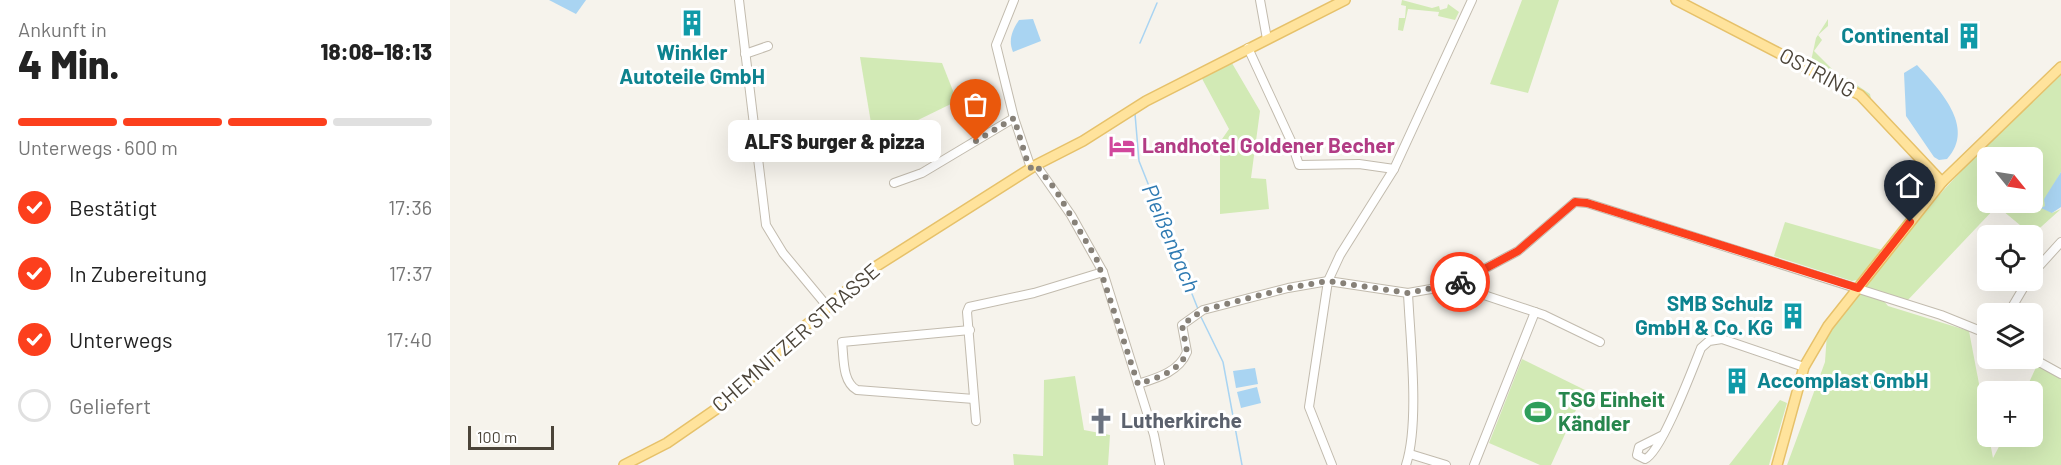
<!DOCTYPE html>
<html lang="de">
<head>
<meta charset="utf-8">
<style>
  :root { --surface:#fff; --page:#f2f2f2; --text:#222; --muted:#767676; --line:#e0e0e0; --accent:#fc3f1d }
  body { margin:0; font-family:Barlow,sans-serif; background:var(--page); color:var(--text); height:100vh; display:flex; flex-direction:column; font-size:22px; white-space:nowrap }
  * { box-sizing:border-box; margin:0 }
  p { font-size:20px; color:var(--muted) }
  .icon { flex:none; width:33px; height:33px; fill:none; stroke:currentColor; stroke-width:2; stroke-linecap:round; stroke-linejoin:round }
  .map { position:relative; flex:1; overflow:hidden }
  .side { display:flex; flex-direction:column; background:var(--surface); width:450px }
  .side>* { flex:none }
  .needle { width:39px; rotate:120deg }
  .controls { position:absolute; left:1527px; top:147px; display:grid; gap:12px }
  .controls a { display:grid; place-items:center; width:66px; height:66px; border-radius:9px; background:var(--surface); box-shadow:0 6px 24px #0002; font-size:30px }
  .scale { position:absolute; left:18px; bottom:15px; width:86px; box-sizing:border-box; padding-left:6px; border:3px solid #4b4439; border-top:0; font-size:16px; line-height:21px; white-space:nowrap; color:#4b4439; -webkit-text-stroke:4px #fff; paint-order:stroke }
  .pin { position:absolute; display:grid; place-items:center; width:51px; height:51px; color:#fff; margin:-62px -26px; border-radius:50% 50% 50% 0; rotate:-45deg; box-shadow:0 0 6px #0007 }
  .pin .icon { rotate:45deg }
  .courier { position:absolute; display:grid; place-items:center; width:60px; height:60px; margin:-30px; border:4px solid #fc3f1d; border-radius:50%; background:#fff; color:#222; box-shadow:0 2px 8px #0007 }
  .bubble { position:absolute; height:42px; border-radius:9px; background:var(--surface); box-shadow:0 6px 24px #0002; font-size:20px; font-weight:800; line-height:42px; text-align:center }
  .overview em { font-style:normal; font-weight:800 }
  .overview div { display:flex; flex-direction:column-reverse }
  .overview { display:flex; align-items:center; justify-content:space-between; height:102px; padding:0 18px }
  h1 { font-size:39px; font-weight:800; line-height:45px }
  .bar { display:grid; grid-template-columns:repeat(4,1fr); gap:9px 6px; align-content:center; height:72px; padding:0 18px }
  .bar i { height:8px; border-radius:4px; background:var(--line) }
  .bar .current { background:var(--accent) }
  .bar p { grid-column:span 4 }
  ol { padding:0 18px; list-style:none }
  li { display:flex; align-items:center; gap:18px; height:66px }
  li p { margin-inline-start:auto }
  li .icon { padding:6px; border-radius:50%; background:var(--accent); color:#fff; stroke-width:4 }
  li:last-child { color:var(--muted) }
  li i { width:33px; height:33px; border:3px solid var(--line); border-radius:50% }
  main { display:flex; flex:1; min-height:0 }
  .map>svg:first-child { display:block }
  .green { fill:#d2eab5; fill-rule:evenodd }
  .water { fill:#a9d4f2 }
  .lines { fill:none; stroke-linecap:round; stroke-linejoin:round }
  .stream { stroke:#a9d4f2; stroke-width:1.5 }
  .minor-casing { stroke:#c2bbae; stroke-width:10 }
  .major-casing { stroke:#e6c16a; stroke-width:12 }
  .minor { stroke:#fff; stroke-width:8 }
  .major { stroke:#ffe39c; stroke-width:9 }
  .done { stroke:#878178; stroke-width:6; stroke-dasharray:0 10.8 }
  .route { stroke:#fc3f1d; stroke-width:8 }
  .labels { text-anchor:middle; stroke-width:6; stroke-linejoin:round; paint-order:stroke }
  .culture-label { font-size:21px; font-weight:bold; fill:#0d838f; stroke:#fff; text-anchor:end }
  .street-label { font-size:21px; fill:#4b4439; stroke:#fff }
  .hotel-label { font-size:21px; font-weight:bold; fill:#b23c85; stroke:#fff; text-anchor:start }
  .leisure-label { font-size:21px; font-weight:bold; fill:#27864d; stroke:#fff; text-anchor:start }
  .worship-label { font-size:21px; font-weight:bold; fill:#5b616d; stroke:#fff; text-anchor:start }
  .water-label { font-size:22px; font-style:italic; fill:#2e7ab2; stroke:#fff }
</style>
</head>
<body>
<main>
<section class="side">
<div class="overview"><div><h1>4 Min.</h1><p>Ankunft in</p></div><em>18:08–18:13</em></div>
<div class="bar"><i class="current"></i><i class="current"></i><i class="current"></i><i></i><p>Unterwegs · 600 m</p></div>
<ol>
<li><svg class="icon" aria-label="check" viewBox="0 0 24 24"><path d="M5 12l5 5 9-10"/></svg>Bestätigt<p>17:36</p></li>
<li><svg class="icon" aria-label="check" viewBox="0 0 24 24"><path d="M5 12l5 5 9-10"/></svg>In Zubereitung<p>17:37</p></li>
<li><svg class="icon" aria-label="check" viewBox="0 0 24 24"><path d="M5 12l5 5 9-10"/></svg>Unterwegs<p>17:40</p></li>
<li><i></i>Geliefert</li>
</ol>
</section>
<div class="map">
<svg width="1611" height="465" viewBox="0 0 1611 465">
  <rect width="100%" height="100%" fill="#f6f3ec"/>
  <g class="green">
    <path d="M 952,0 L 982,8 L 989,6 L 990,10 L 997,8 L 998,4 L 1009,12 L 1005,20 L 988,16 L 989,12 L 958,9 L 953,31 L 948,30 L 949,18 L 955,18 L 956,6 L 951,5 Z"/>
    <path d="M 1072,0 L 1109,0 L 1078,93 L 1040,84 Z"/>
    <path d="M 1378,19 L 1378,26 L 1368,35 L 1372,40 L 1364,51 L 1392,79 L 1395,77 L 1420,94 L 1421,99 L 1361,61 L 1366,38 Z"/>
    <path d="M 410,57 L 492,63 L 507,101 L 464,122 L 423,135 Z"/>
    <path d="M 779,58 L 810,111 L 801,178 L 816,179 L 819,209 L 770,214 L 770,142 L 779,129 L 749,73 Z"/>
    <path d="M 1611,75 L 1611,172 L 1602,188 L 1602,213 L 1611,209 L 1582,235 L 1547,206 L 1456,302 L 1416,287 L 1478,207 L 1527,154 ZM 1538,158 L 1582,158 L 1582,202 L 1538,202 Z"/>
    <path d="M 1335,222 L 1432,250 L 1407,280 L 1402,281 L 1324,256 Z"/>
    <path d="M 1411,293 L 1433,300 L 1438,306 L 1519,331 L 1543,458 L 1554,437 L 1582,436 L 1582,392 L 1575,391 L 1589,361 L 1611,374 L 1611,465 L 1337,465 L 1375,362 L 1377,333 Z"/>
    <path d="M 1072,359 L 1135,390 L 1101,465 L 1090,465 L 1039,443 Z"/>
    <path d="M 625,376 L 634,430 L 660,435 L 658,465 L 564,465 L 563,454 L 593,456 L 594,380 Z"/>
    <path d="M 1330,400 L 1337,403 L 1319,465 L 1279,465 Z"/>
  </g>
  <g class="water">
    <path d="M 99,0 L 136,0 L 126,14 Z"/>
    <path d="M 583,19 L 591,41 L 563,52 C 558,40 562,31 569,20 Z"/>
    <path d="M 1467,65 C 1488,88 1527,127 1497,159 L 1489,160 L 1484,157 L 1456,116 L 1454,73 Z"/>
    <path d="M 1611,172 L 1611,207 L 1602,213 L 1591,208 L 1595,206 L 1594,199 Z"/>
    <path d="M 805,368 L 808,384 L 786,388 L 783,371 Z"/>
    <path d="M 807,387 L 811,403 L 791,408 L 787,392 Z"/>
  </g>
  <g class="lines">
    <g class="stream">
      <path d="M 690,43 L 707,3"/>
      <path d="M 685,114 L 689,161 L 748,309"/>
      <path d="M 751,317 L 773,362 L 792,465"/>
    </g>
    <g class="minor-casing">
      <g id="minor">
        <path d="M 289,0 L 316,225 L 333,253 L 377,306"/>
        <path d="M 564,0 L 546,45 L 564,118 L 581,168"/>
        <path d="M 810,0 L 817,39"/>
        <path d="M 798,48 L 841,141 L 849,165 L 909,164 L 944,169"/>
        <path d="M 295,54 L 318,46"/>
        <path d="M 586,165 L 621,215 L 653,272 L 704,435 L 710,465"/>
        <path d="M 444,183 L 472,173 L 564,118"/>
        <path d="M 1582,274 L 1611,242"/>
        <path d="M 1004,285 L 1094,315 L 1150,342"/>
        <path d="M 1558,314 L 1578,280"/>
        <path d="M 520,330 L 392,342 C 394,358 392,382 407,390 L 524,399"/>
        <path d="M 1582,358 L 1611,374"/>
        <path d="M 688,384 C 707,378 729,372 737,352 L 732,325 L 753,310 L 838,288 L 878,281 L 958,293 L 1004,285 L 1068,251 L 1125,202 L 1137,203 L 1491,315 L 1538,334"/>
        <path d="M 526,421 L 517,312 L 519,307 L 584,293 L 653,272"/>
        <path d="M 1213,435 L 1189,447 L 1187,455 L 1195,459 C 1211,453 1243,368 1251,348 L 1259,341 L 1272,339 L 1354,367"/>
        <path d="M 960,454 L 996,465"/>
        <path d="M 882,465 L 859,407 L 878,281 L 890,255 L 944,169 L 1022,0"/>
        <path d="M 956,465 C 970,422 960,339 958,293"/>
        <path d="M 1024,465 L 1085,312"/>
      </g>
    </g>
    <g class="major-casing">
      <g id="major">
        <path d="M 1226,0 L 1410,95 L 1492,182"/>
        <path d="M 174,465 L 217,443 L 275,403 L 341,338 L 422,269 L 586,165 L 633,141 L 696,101 L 895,0"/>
        <path d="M 1327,465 L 1354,367 L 1378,326 L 1492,182 L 1611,67"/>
      </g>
    </g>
    <use href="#minor" class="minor"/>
    <use href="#major" class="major"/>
  </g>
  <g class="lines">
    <path class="done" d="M 526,141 L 564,118 L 578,164 L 581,168 L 586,165 L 605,189 L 647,260 L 688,384 C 707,378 729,372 737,352 L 732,325 L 753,310 L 838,288 L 878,281 L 958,293 L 1010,282"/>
    <path class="route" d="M 1010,282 L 1068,251 L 1125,202 L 1137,203 L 1408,288 L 1460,222"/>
  </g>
  <defs>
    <g id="building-bare" transform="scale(2.07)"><path d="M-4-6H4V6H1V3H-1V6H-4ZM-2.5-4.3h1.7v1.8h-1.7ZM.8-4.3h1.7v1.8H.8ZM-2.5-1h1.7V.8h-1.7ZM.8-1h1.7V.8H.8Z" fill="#0f9aa8" stroke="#fff" stroke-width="2.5" paint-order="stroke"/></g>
    <g id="hotel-bare" transform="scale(2.07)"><path d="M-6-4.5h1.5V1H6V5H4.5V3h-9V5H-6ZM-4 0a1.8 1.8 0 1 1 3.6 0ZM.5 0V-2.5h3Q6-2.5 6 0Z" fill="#d1479c" stroke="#fff" stroke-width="2.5" paint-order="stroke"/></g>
    <g id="stadium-bare" transform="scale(2.07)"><path d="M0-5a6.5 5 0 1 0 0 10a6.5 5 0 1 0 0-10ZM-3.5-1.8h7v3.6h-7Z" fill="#2e9e5b" stroke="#fff" stroke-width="2.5" paint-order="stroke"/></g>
    <g id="church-bare" transform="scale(2.07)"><path d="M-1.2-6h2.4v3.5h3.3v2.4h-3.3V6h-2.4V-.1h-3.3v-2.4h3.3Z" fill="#6b7280" stroke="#fff" stroke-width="2.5" paint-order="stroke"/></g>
  </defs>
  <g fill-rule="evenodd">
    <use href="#building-bare" x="242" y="23"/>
    <use href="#building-bare" x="1519" y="36"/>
    <use href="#hotel-bare" x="672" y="146"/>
    <use href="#building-bare" x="1343" y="316"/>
    <use href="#building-bare" x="1287" y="381"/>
    <use href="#stadium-bare" x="1088" y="412"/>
    <use href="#church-bare" x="651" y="421"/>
  </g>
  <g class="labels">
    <g class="culture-label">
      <text x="1499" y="43">Continental</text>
      <text x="242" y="60" text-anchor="middle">Winkler<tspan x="242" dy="24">Autoteile GmbH</tspan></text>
      <text x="1323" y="311">SMB Schulz<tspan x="1323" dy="24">GmbH &amp; Co. KG</tspan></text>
      <text x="1307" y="388" text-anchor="start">Accomplast GmbH</text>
    </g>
    <g class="street-label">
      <text transform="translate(1367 73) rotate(28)" y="7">OSTRING</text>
      <text transform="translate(346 338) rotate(-41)" y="7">CHEMNITZER STRASSE</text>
    </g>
    <g class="hotel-label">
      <text x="692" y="153">Landhotel Goldener Becher</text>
    </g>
    <g class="leisure-label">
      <text x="1108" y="407">TSG Einheit<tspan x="1108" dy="24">Kändler</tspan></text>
    </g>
    <g class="worship-label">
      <text x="671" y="428">Lutherkirche</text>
    </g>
    <g class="water-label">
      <text transform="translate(721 238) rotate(67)" y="8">Pleißenbach</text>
    </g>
  </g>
</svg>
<div class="controls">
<a><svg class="needle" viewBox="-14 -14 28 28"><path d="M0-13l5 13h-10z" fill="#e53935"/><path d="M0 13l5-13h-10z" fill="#767676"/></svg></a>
<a><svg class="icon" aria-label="locate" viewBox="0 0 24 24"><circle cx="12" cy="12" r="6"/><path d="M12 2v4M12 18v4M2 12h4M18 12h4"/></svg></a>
<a><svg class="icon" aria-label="layers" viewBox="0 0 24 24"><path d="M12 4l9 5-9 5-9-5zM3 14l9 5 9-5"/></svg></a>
<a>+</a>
</div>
<div class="scale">100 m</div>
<div class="pin" style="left:526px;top:141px;background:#ea580c"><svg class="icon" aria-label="bag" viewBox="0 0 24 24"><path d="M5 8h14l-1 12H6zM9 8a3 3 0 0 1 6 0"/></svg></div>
<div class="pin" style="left:1460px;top:222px;background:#1f2937"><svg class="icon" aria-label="home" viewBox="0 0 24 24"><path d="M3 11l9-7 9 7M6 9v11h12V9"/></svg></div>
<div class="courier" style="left:1010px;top:282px"><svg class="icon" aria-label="bike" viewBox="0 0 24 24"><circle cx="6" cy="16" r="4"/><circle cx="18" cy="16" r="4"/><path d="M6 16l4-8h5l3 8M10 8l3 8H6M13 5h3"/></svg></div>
<div class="bubble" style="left:278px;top:120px;width:213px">ALFS burger &amp; pizza</div>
</div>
</main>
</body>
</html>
